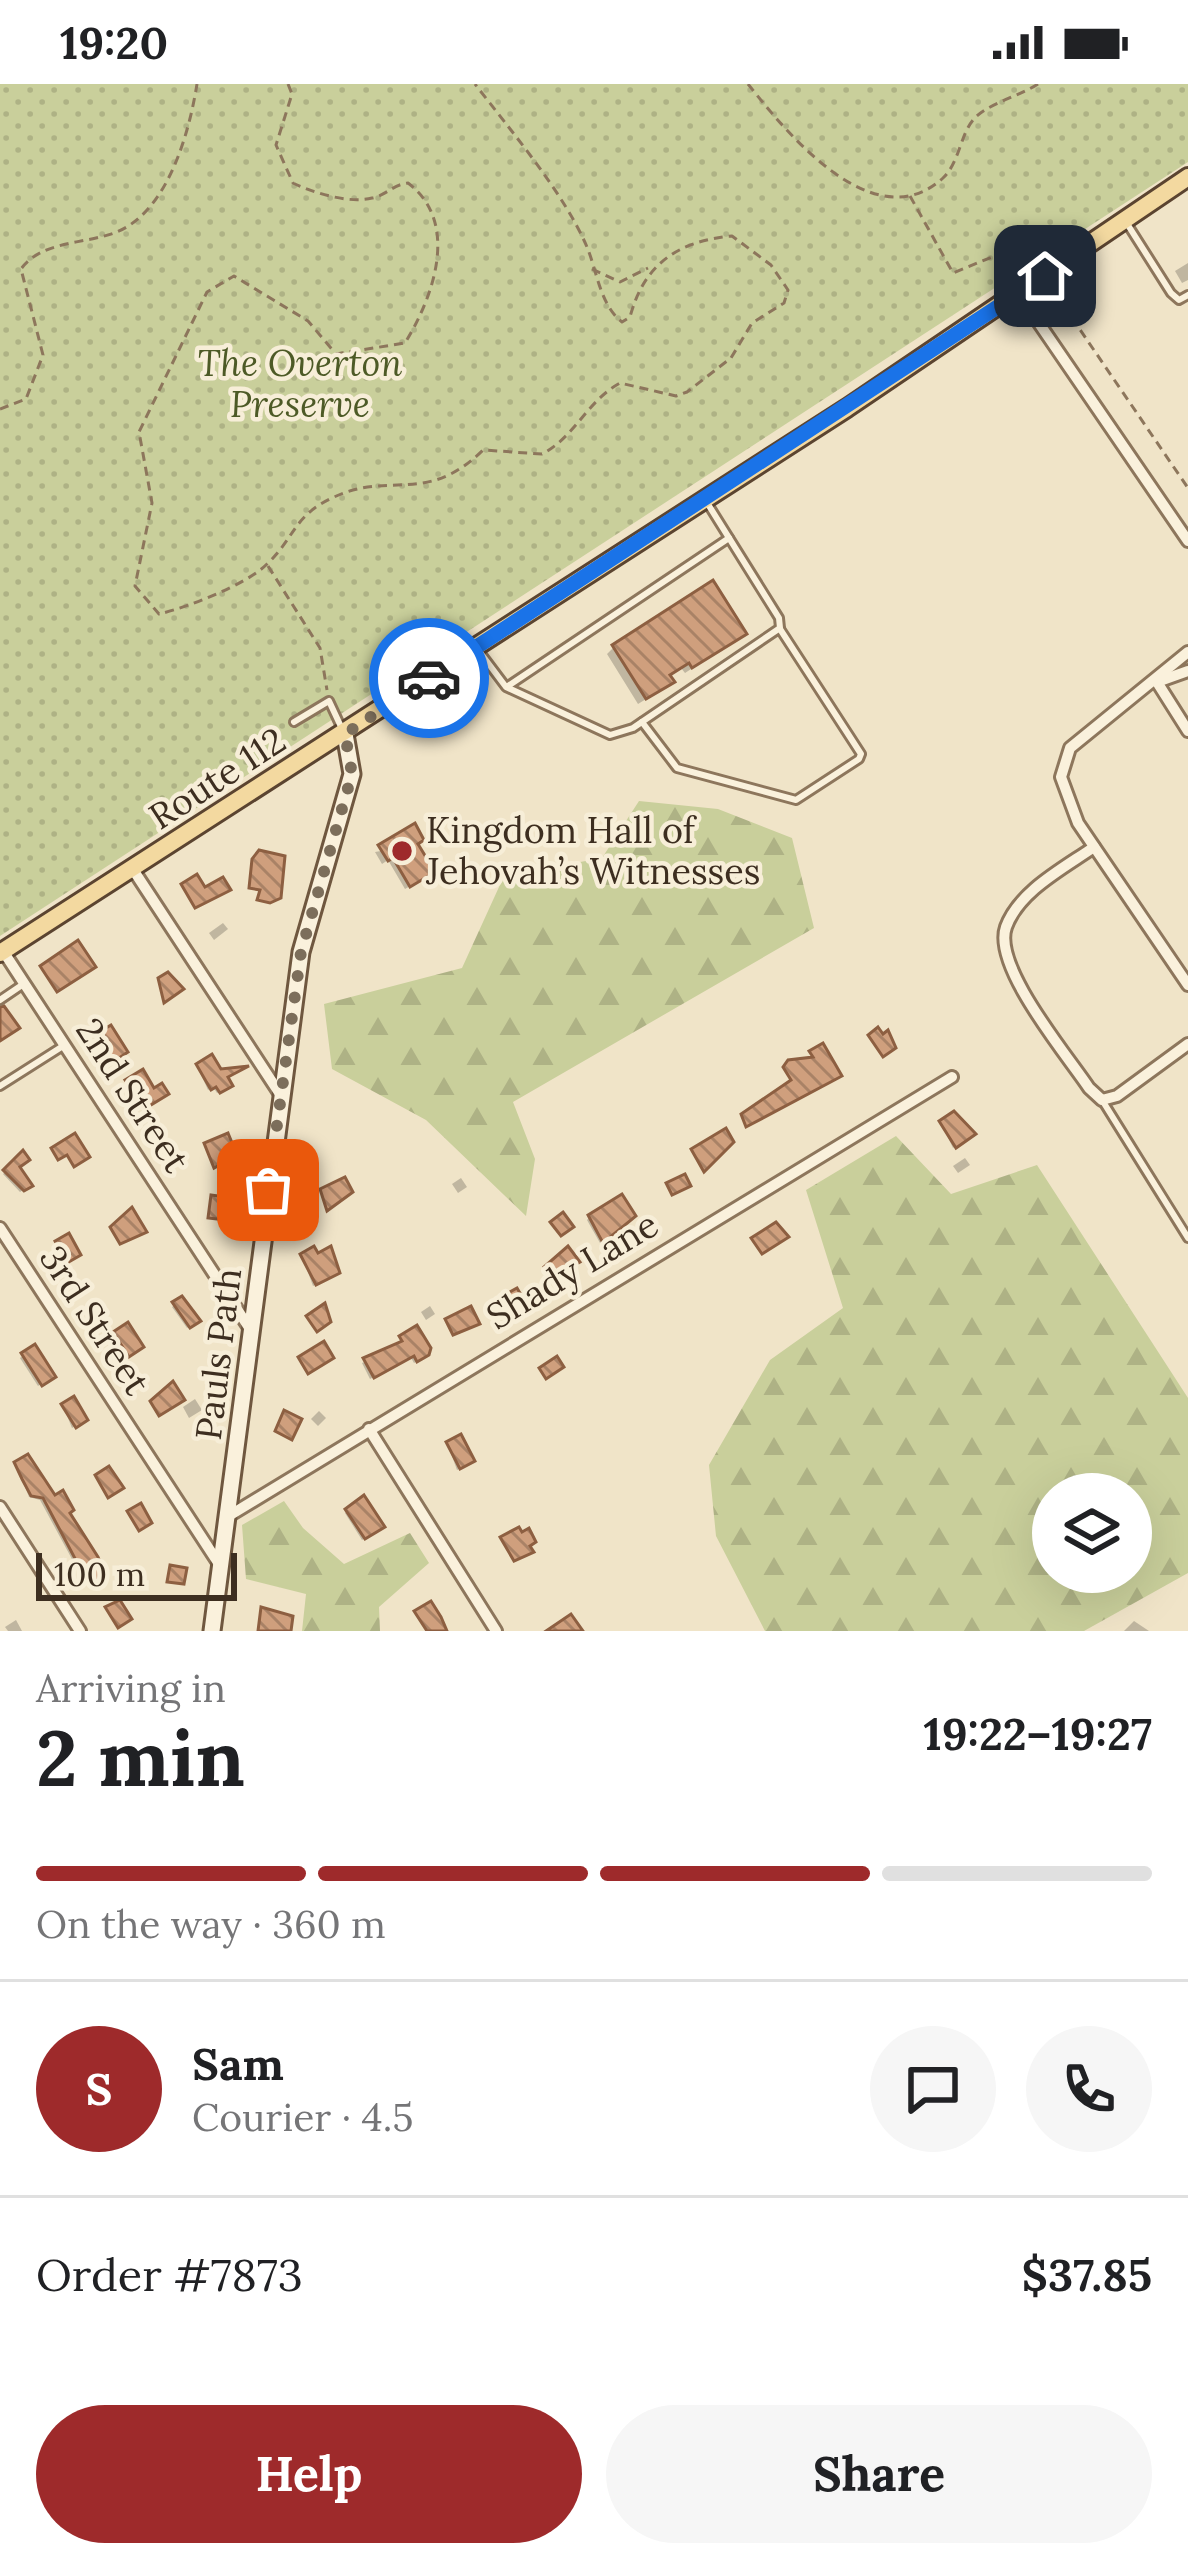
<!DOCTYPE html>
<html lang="en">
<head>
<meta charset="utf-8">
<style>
  :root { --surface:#fff; --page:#f6f6f6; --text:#202124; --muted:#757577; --line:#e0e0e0; --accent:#9e2a2b }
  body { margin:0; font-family:Lora,serif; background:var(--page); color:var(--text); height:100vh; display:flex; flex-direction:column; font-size:45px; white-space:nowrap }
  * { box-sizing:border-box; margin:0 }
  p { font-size:39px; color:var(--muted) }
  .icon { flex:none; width:66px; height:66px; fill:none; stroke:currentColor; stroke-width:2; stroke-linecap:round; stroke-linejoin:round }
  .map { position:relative; height:1547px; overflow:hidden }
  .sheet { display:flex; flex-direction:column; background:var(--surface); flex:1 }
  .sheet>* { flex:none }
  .controls { position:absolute; left:1032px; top:1389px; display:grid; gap:24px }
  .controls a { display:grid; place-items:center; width:120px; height:120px; border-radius:50%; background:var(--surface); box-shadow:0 12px 48px #0002; font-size:60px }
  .scale { position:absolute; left:36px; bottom:30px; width:201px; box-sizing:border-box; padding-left:12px; border:6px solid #3d2e20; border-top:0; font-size:33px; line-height:42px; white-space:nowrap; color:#3d2e20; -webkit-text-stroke:9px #f7eed8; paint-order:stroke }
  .pin { position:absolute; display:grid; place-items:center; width:102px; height:102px; color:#fff; margin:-51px; border-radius:24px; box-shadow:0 6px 18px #0006 }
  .courier { position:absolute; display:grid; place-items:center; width:120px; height:120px; margin:-60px; border:9px solid #1a73e8; border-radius:50%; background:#fff; color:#222; box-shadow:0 3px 15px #0007 }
  .overview em { font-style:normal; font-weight:700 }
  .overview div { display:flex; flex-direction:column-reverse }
  .overview { display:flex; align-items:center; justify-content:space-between; height:204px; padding:0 36px }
  h1 { font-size:78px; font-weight:700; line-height:90px }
  .bar { display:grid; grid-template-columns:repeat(4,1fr); gap:18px 12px; align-content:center; height:144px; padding:0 36px }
  .bar i { height:15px; border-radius:9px; background:var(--line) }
  .bar .active { background:var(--accent) }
  .bar p { grid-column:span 4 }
  .line { display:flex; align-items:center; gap:30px; padding:0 36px; border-top:3px solid var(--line) }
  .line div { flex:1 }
  .round { display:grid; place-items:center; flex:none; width:126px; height:126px; border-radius:63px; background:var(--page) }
  .primary-button { display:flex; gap:24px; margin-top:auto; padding:24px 36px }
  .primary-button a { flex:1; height:138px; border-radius:72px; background:var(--accent); color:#fff; font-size:48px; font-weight:700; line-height:138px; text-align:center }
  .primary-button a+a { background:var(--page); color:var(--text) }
  .status { display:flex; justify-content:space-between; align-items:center; height:84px; padding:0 60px; background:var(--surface); direction:ltr }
  .status svg { height:33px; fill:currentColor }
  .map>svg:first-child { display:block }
  .forest { fill:url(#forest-firs); fill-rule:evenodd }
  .park { fill:url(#park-dots) }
  .shadow { fill:#0003 }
  .building { fill:url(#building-back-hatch); stroke:#8d5f41; stroke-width:3 }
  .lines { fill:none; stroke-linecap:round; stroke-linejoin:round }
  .lane-casing { stroke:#8d765c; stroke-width:12 }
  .street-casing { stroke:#8d765c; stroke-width:16 }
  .secondary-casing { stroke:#6f573f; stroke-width:21 }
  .primary-casing { stroke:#5b4430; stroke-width:22 }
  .path { stroke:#8d765c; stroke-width:3; stroke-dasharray:9 6; stroke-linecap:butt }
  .lane { stroke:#faf1dc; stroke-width:6 }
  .street { stroke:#faf1dc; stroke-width:10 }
  .secondary { stroke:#faf1dc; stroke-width:15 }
  .primary { stroke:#f3d9a0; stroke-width:16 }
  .done { stroke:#7c6e5b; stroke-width:12; stroke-dasharray:0 21.6 }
  .route { stroke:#1a73e8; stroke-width:15 }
  .poi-dot { fill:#9e2a2b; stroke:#f7eed8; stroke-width:4.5 }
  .labels { text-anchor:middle; stroke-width:9; stroke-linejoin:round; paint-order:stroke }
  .park-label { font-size:36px; font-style:italic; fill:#4d5a26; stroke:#f7eed8 }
  .street-label { font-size:36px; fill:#3d2e20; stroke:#f7eed8 }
  .poi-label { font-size:36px; fill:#3d2e20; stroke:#f7eed8; text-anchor:start }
</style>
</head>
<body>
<div class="status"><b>19:20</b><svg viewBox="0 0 49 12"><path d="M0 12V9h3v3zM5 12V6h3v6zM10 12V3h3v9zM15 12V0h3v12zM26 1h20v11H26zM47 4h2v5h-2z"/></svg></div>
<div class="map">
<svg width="1188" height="1547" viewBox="0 0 1188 1547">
  <defs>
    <pattern id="forest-firs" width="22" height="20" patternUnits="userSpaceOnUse" patternTransform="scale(3)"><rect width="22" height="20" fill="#c9cf9b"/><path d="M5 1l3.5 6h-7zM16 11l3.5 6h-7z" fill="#aeb285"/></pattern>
    <pattern id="park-dots" width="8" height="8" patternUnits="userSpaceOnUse" patternTransform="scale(3)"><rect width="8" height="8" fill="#c9cf9b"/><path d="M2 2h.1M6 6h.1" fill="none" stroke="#aeb285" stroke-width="1.8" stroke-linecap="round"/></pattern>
    <pattern id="building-back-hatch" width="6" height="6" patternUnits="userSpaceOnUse" patternTransform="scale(3)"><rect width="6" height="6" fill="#cf9f7d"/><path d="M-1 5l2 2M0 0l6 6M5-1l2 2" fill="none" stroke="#a98266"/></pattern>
  </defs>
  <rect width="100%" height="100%" fill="#f0e4c8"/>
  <g class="forest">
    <path d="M 639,717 L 718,725 L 792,754 L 814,844 L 513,1018 L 535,1075 L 526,1132 L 426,1036 L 332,985 L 324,920 L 462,884 L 504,792 L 602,774 Z"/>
    <path d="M 896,1052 L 951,1110 L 1037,1081 L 1188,1314 L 1188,1489 L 1084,1547 L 765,1547 L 716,1452 L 709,1381 L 770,1276 L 843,1224 L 806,1106 ZM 1053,1410 L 1131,1410 L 1131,1488 L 1053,1488 Z"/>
    <path d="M 284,1417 L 303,1444 L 344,1480 L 410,1449 L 429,1479 L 379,1523 L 380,1547 L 302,1547 L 306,1510 L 246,1495 L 242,1441 Z"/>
  </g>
  <path class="park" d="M 0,0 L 1188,0 L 1188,78 L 0,852 Z"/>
  <g class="shadow">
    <path d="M 1188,179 L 1188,196 L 1182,199 L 1175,187 Z"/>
    <path d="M 736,556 L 685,589 L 681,584 L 668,592 L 664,604 L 638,620 L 607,570 L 614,563 Z"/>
    <path d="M 415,761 L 426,793 L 405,805 L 388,776 L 382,780 L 375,768 Z"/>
    <path d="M 223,839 L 228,845 L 214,856 L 209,849 Z"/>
    <path d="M 98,952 L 122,970 L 110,978 Z"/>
    <path d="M 197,982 L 224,994 L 226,1004 L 217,1009 L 213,1003 L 208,1006 Z"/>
    <path d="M 127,999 L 153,1008 L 162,1012 L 143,1024 Z"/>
    <path d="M 941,1039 L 972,1050 L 953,1064 Z"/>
    <path d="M 23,1071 L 17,1083 L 29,1101 L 20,1108 L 3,1090 Z"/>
    <path d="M 965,1074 L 970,1081 L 958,1089 L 953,1082 Z"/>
    <path d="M 461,1094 L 467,1103 L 458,1109 L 452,1100 Z"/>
    <path d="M 632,1132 L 600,1159 L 587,1136 L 590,1133 Z"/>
    <path d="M 302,1172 L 333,1191 L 313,1202 Z"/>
    <path d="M 181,1216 L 197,1237 L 187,1244 L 172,1223 Z"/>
    <path d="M 430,1222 L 435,1230 L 426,1236 L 421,1228 Z"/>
    <path d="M 115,1250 L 138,1265 L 125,1273 Z"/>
    <path d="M 401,1254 L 423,1273 L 414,1279 L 410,1272 L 370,1295 L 362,1279 L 401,1261 Z"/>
    <path d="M 34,1264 L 52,1292 L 38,1302 L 20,1274 Z"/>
    <path d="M 195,1315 L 202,1326 L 189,1334 L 183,1323 Z"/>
    <path d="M 63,1322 L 82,1338 L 72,1344 Z"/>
    <path d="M 319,1327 L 326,1334 L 318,1342 L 311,1335 Z"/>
    <path d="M 448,1361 L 469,1379 L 457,1386 Z"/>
    <path d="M 16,1380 L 54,1415 L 61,1411 L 100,1493 L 86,1501 L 40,1416 L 29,1413 Z"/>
    <path d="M 363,1415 L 378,1445 L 362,1456 L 345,1429 Z"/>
    <path d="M 16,1536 L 22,1547 L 8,1547 L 5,1543 Z"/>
    <path d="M 1134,1537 L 1149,1547 L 1124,1547 Z"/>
  </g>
  <g class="building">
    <path d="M 713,496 L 747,550 L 692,584 L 689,579 L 670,591 L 675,598 L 646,615 L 612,561 Z"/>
    <path d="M 415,739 L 424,756 L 418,760 L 435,788 L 410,803 L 393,774 L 388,777 L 378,761 Z"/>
    <path d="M 259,766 L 285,772 L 281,814 L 270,819 L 257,816 L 260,806 L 249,804 L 252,775 Z"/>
    <path d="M 197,790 L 205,803 L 223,793 L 231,806 L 195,824 L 181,800 Z"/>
    <path d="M 78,856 L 96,883 L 57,908 L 40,882 Z"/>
    <path d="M 168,888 L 184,905 L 164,919 L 158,894 Z"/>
    <path d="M 4,922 L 20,944 L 0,957 L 0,923 Z"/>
    <path d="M 111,941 L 128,968 L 113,978 L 96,950 Z"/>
    <path d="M 878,943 L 883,950 L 888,946 L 896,964 L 883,973 L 868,951 Z"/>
    <path d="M 823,959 L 842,992 L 746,1043 L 741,1030 L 791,996 L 783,983 L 788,976 L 813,973 L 809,967 Z"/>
    <path d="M 212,970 L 221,985 L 249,982 L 228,993 L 233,1002 L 220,1009 L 216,1003 L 211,1006 L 196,980 Z"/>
    <path d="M 143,985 L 154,1004 L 162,999 L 169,1010 L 146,1024 L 125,996 Z"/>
    <path d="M 954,1027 L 976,1050 L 956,1064 L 939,1037 Z"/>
    <path d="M 726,1044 L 734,1058 L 704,1088 L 691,1065 Z"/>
    <path d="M 75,1049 L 90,1073 L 74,1083 L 67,1071 L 58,1076 L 51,1064 Z"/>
    <path d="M 228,1049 L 237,1071 L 214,1084 L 204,1059 Z"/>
    <path d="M 23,1066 L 30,1076 L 20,1083 L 33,1102 L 24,1107 L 3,1086 Z"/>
    <path d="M 685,1090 L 691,1102 L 672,1111 L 666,1099 Z"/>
    <path d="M 345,1093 L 353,1108 L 327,1127 L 320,1105 Z"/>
    <path d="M 622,1110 L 636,1132 L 603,1159 L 588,1131 Z"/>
    <path d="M 211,1111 L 226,1113 L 226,1136 L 208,1134 Z"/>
    <path d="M 132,1123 L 147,1148 L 120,1160 L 110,1143 Z"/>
    <path d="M 563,1128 L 574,1143 L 561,1152 L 550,1138 Z"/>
    <path d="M 776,1138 L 789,1153 L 762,1170 L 751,1154 Z"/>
    <path d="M 69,1149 L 81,1171 L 67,1179 L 55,1157 Z"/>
    <path d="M 314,1162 L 318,1169 L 331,1162 L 340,1189 L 316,1201 L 300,1170 Z"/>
    <path d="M 568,1162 L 580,1178 L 552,1194 L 544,1183 Z"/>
    <path d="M 517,1204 L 524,1216 L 501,1228 L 494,1217 Z"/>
    <path d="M 182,1212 L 201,1237 L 190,1244 L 172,1218 Z"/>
    <path d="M 325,1219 L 331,1238 L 317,1248 L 306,1232 Z"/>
    <path d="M 471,1222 L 480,1240 L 453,1251 L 445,1235 Z"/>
    <path d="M 128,1238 L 144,1263 L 129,1273 L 113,1248 Z"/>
    <path d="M 417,1241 L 431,1264 L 429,1271 L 417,1278 L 414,1272 L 374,1294 L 363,1274 L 402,1257 L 399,1252 Z"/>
    <path d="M 324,1257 L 334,1274 L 308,1290 L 298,1273 Z"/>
    <path d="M 35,1260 L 56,1293 L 42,1302 L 21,1269 Z"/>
    <path d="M 557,1272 L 564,1283 L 546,1295 L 539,1284 Z"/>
    <path d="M 173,1297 L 185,1316 L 159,1332 L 150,1317 Z"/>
    <path d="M 74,1312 L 88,1336 L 76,1344 L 61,1320 Z"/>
    <path d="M 284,1326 L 302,1335 L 292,1356 L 275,1347 Z"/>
    <path d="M 461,1350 L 475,1377 L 460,1385 L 446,1358 Z"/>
    <path d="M 28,1370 L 55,1411 L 63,1406 L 74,1426 L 70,1429 L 98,1473 L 106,1491 L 89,1501 L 43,1414 L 31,1412 L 22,1395 L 14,1378 Z"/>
    <path d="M 109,1382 L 124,1404 L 108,1414 L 95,1391 Z"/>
    <path d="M 364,1411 L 385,1443 L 365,1455 L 345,1425 Z"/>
    <path d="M 141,1419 L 152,1439 L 139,1447 L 127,1427 Z"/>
    <path d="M 519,1443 L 522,1448 L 529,1444 L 536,1458 L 530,1462 L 534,1468 L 514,1477 L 500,1453 Z"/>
    <path d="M 170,1481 L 187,1484 L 184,1500 L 167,1498 Z"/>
    <path d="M 120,1516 L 132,1535 L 118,1544 L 105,1523 Z"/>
    <path d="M 431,1517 L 441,1533 L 447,1547 L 427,1547 L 414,1527 Z"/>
    <path d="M 261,1523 L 293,1532 L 291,1547 L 258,1547 Z"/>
    <path d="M 571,1530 L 583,1547 L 546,1547 Z"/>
  </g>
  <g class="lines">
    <g class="lane-casing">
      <g id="lane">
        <path d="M 1126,138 L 1171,209 L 1179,216 L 1188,211"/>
        <path d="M 476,563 L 506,603 L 610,651 L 633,644 L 780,544 L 779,534 L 706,417"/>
        <path d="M 508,602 L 729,454"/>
        <path d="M 294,638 L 329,617 L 343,647"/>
        <path d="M 642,638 L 677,684 L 796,716 L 859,675 L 861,670 L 780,545"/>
        <path d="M 0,916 L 22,901"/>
        <path d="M 0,1002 L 63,962"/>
        <path d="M 1102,1016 L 1188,1154"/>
      </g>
    </g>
    <g class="street-casing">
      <g id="street">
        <path d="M 1019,210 L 1188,457"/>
        <path d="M 1188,568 L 1070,664 L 1061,693 L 1078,739 L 1188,901"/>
        <path d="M 1157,598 L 1188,647"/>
        <path d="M 1157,598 L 1188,587"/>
        <path d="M 1094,763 C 1064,784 1019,807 1006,843 C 992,882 1067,971 1089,1004 L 1102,1016 L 1117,1012 L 1188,960"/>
        <path d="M 134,787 L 280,1010"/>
        <path d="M 3,867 L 250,1245"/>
        <path d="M 0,1144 L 219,1480"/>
        <path d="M 369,1345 L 496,1547"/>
        <path d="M 0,1423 L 80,1547"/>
        <path d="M 227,1433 L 952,993"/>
      </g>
    </g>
    <g class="secondary-casing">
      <path id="secondary" d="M 212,1547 L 301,868 L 352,690 L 345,650"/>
    </g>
    <g class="primary-casing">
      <path id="primary" d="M 0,869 L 847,324 L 1188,93"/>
    </g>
    <g class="path">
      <path d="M 288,0 L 292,10 L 276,61 L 293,99 C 314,109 349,120 372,114 C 387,111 392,101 408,99 C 460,138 434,212 405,259 L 336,270 L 308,237 L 234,192 L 207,208 L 139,348 L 152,419 L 135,502 L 159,530 C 188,523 246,501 267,480 C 294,455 293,433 330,415 C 389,385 425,423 483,366 L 542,370 C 575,353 587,317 620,299 L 676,312 L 687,308 L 731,274 L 752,239 L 784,219 L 788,206 L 771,181 L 732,152 C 678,157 644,180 630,233 L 622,238 C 600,221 597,187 587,163 C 564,109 511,47 475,0"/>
      <path d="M 748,0 C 786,48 874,157 943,94 C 959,79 960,52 973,36 C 986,20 1020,12 1038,0"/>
      <path d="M 910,112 L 953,189 L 1036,155 L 1048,161"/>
      <path d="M 592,185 L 620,198 L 648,184"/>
      <path d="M 1055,209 L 1188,404"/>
      <path d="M 0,325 L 26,315 L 43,271 L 21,185 C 41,157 84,160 114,149 C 167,130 189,50 197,0"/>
      <path d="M 268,482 L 320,564 L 327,606"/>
    </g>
    <use href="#lane" class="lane"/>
    <use href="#street" class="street"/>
    <use href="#secondary" class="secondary"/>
    <use href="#primary" class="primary"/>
  </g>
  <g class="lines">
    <path class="done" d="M 268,1106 L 301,868 L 352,690 L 345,650 L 429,594"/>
    <path class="route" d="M 429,594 L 1045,192"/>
  </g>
  <circle class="poi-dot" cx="402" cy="767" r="12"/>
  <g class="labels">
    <g class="park-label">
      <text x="300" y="292">The Overton<tspan x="300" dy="41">Preserve</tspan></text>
    </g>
    <g class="street-label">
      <text transform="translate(217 694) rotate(-33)" y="13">Route 112</text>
      <text transform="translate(133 1011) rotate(57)" y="13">2nd Street</text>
      <text transform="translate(572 1186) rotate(-31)" y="13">Shady Lane</text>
      <text transform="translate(95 1236) rotate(57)" y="13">3rd Street</text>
      <text transform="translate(218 1270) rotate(-83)" y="13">Pauls Path</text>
    </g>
    <g class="poi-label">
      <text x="426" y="759">Kingdom Hall of<tspan x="426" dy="41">Jehovah’s Witnesses</tspan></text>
    </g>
  </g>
</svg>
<div class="controls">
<a><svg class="icon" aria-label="layers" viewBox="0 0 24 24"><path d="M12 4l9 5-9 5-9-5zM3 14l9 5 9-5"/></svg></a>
</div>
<div class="scale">100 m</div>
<div class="pin" style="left:268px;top:1106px;background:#ea580c"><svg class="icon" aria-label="bag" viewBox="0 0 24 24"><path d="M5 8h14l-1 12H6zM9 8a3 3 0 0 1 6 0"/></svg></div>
<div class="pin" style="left:1045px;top:192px;background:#1f2937"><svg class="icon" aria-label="home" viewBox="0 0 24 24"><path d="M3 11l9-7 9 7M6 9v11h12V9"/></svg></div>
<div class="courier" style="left:429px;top:594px"><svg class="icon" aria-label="car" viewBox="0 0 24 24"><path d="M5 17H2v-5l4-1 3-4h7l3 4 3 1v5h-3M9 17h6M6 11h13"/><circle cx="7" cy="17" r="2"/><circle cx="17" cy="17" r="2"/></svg></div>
</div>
<section class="sheet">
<div class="overview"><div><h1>2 min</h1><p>Arriving in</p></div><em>19:22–19:27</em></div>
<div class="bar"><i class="active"></i><i class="active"></i><i class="active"></i><i></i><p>On the way · 360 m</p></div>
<div class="line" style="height:216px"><b class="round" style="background:var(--accent);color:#fff">S</b><div><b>Sam</b><p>Courier · 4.5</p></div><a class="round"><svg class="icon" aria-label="chat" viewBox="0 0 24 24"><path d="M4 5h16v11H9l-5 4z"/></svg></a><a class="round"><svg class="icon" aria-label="phone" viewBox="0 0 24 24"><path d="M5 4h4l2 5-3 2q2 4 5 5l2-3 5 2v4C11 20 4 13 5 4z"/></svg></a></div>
<div class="line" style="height:156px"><div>Order #7873</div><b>$37.85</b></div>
<div class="primary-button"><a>Help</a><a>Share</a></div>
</section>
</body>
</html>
